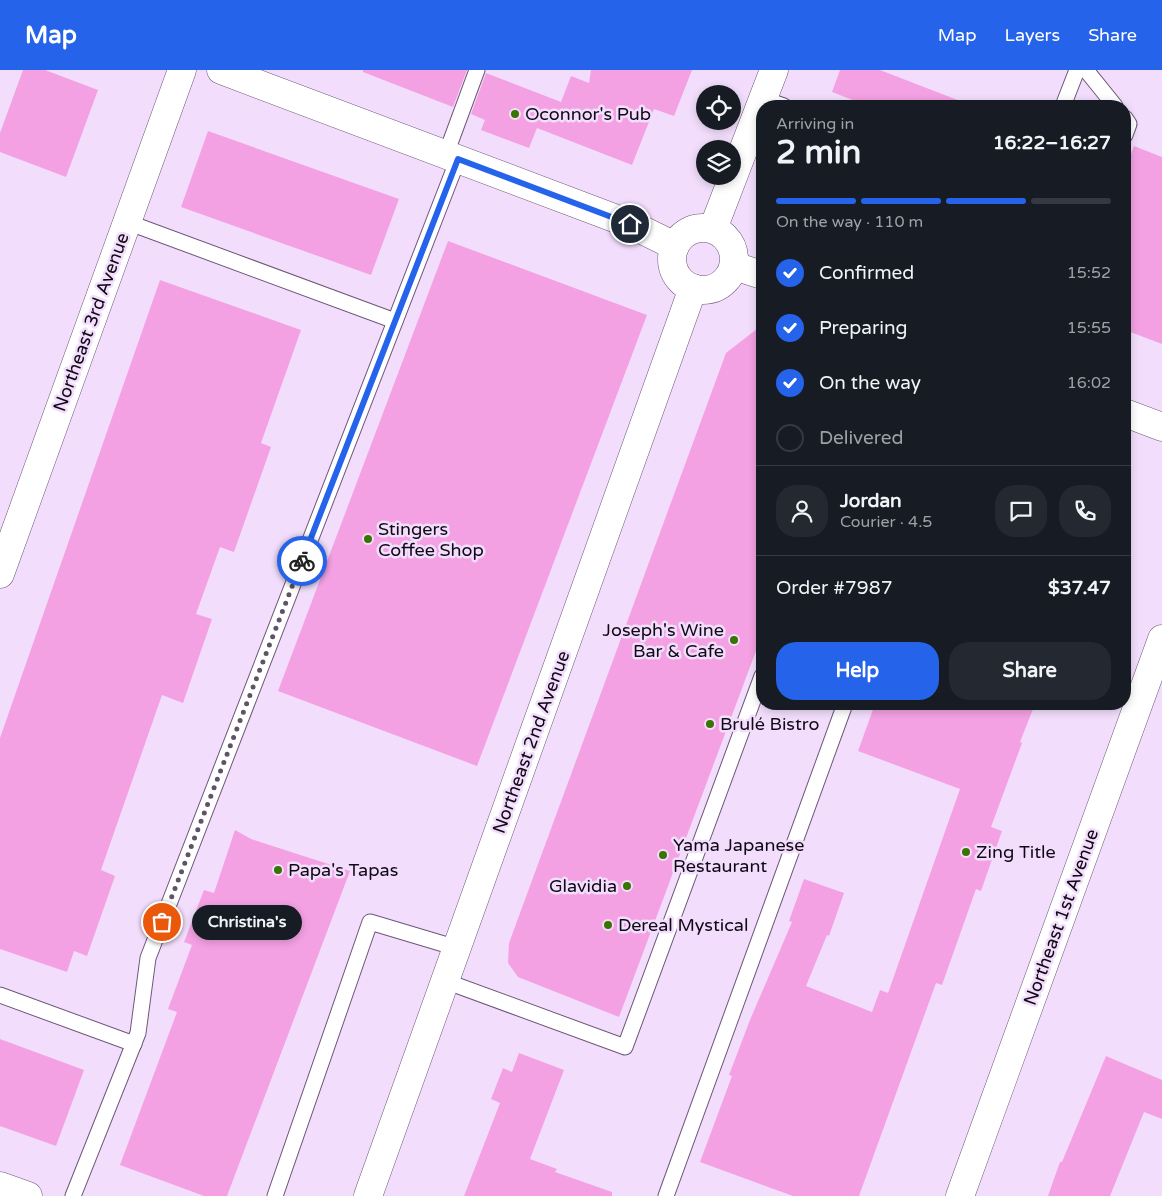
<!DOCTYPE html>
<html lang="en">
<head>
<meta charset="utf-8">
<style>
  :root { --surface:#171b24; --page:#242831; --text:#f1f3f6; --muted:#9ea1a6; --line:#363941; --accent:#2563eb }
  body { margin:0; font-family:"Varela Round",sans-serif; background:var(--page); color:var(--text); height:100vh; display:flex; flex-direction:column; font-size:19px; white-space:nowrap }
  * { box-sizing:border-box; margin:0 }
  p { font-size:16px; color:var(--muted) }
  .icon { flex:none; width:28px; height:28px; fill:none; stroke:currentColor; stroke-width:2; stroke-linecap:round; stroke-linejoin:round }
  .map { position:relative; flex:1; overflow:hidden }
  .panel { position:absolute; left:756px; top:30px; width:375px; height:610px; display:flex; flex-direction:column; background:var(--surface); border-radius:20px; box-shadow:0 2px 8px #0003 }
  .panel>* { flex:none }
  .fabs { position:absolute; left:696px; top:15px; display:grid; gap:10px }
  .fabs a { display:grid; place-items:center; width:45px; height:45px; border-radius:50%; background:var(--surface); box-shadow:0 2px 8px #0003; font-size:25px }
  .pin { position:absolute; display:grid; place-items:center; width:42px; height:42px; color:#fff; margin:-21px; border:2px solid #fff; border-radius:50%; box-shadow:0 1px 5px #0007 }
  .courier { position:absolute; display:grid; place-items:center; width:50px; height:50px; margin:-25px; border:4px solid #2563eb; border-radius:50%; background:#fff; color:#222; box-shadow:0 1px 6px #0007 }
  .bubble { position:absolute; height:35px; border-radius:18px; background:var(--surface); box-shadow:0 2px 8px #0003; font-size:16px; font-weight:700; line-height:35px; text-align:center }
  .headline em { font-style:normal; font-weight:700 }
  .headline div { display:flex; flex-direction:column-reverse }
  .headline { display:flex; align-items:center; justify-content:space-between; height:85px; padding:0 20px }
  h1 { font-size:32px; font-weight:700; line-height:38px }
  .bar { display:grid; grid-template-columns:repeat(4,1fr); gap:8px 5px; align-content:center; height:60px; padding:0 20px }
  .bar i { height:6px; border-radius:4px; background:var(--line) }
  .bar .on { background:var(--accent) }
  .bar p { grid-column:span 4 }
  .line { display:flex; align-items:center; gap:12px; padding:0 20px; border-top:1px solid var(--line) }
  .line div { flex:1 }
  .round { display:grid; place-items:center; flex:none; width:52px; height:52px; border-radius:20px; background:var(--page) }
  ol { padding:0 20px; list-style:none }
  li { display:flex; align-items:center; gap:15px; height:55px }
  li p { margin-inline-start:auto }
  li .icon { padding:5px; border-radius:50%; background:var(--accent); color:#fff; stroke-width:4 }
  li:last-child { color:var(--muted) }
  li i { width:28px; height:28px; border:2px solid var(--line); border-radius:50% }
  .action { display:flex; gap:10px; margin-top:auto; padding:10px 20px }
  .action a { flex:1; height:58px; border-radius:20px; background:var(--accent); color:#fff; font-size:20px; font-weight:700; line-height:58px; text-align:center }
  .action a+a { background:var(--page); color:var(--text) }
  header { display:flex; align-items:center; gap:30px; box-sizing:border-box; height:70px; padding:0 25px; background:var(--accent); color:#fff }
  header strong { font-size:24px }
  nav { display:flex; gap:28px; margin-inline-start:auto; font-size:18px }
  .map>svg:first-child { display:block }
  .building { fill:#f4a1e3 }
  .lines { fill:none; stroke-linecap:round; stroke-linejoin:round }
  .service-casing { stroke:#6d5778; stroke-width:17 }
  .minor-casing { stroke:#6d5778; stroke-width:29 }
  .tertiary-casing { stroke:#6d5778; stroke-width:29 }
  .service { stroke:#fff; stroke-width:15 }
  .minor { stroke:#fff; stroke-width:28 }
  .tertiary { stroke:#fff; stroke-width:28 }
  .done { stroke:#5f5365; stroke-width:5; stroke-dasharray:0 9 }
  .route { stroke:#2563eb; stroke-width:6 }
  .poi-dot { fill:#3b7302; stroke:#f2defc; stroke-width:2 }
  .labels { text-anchor:middle; stroke-width:5; stroke-linejoin:round; paint-order:stroke }
  .poi-label { font-size:18px; fill:#100814; stroke:#f2defc; text-anchor:start }
  .street-label { font-size:18px; fill:#100814; stroke:#f2defc }
</style>
</head>
<body>
<header>
<strong>Map</strong>
<nav><a>Map</a><a>Layers</a><a>Share</a></nav>
</header>
<div class="map">
<svg width="1162" height="1126" viewBox="0 0 1162 1126">
  <rect width="100%" height="100%" fill="#f2defc"/>
  <g class="building">
    <path d="M 23,0 L 45,0 L 98,20 L 66,107 L 0,82 L 0,63 Z"/>
    <path d="M 363,0 L 467,0 L 453,37 L 363,2 Z"/>
    <path d="M 591,0 L 692,0 L 674,46 L 654,39 L 632,95 L 537,58 L 529,78 L 481,60 L 485,50 L 471,44 L 486,3 L 561,32 L 571,6 L 589,13 Z"/>
    <path d="M 840,0 L 880,0 L 968,34 L 968,36 L 868,36 L 832,22 Z"/>
    <path d="M 208,61 L 399,129 L 371,205 L 181,137 Z"/>
    <path d="M 1134,76 L 1162,87 L 1162,274 L 1125,260 L 1125,100 Z"/>
    <path d="M 448,171 L 647,245 L 477,696 L 278,621 Z"/>
    <path d="M 160,210 L 301,260 L 261,373 L 271,377 L 234,482 L 220,477 L 196,544 L 212,549 L 183,633 L 162,625 L 101,800 L 115,806 L 87,886 L 74,881 L 67,902 L 0,879 L 0,668 Z"/>
    <path d="M 762,255 L 762,565 L 619,947 L 518,907 L 508,893 L 509,873 L 726,283 Z"/>
    <path d="M 875,634 L 1035,634 L 1020,672 L 1022,673 L 991,757 L 1002,761 L 981,821 L 976,819 L 942,915 L 936,913 L 859,1126 L 793,1126 L 700,1092 L 732,1006 L 729,1005 L 750,950 L 792,852 L 789,851 L 804,809 L 844,823 L 829,866 L 827,865 L 806,916 L 872,942 L 880,920 L 888,923 L 960,719 L 858,681 Z"/>
    <path d="M 235,760 L 251,769 L 350,801 L 227,1126 L 204,1126 L 120,1095 L 177,942 L 168,939 L 192,875 L 184,872 L 204,820 L 214,823 Z"/>
    <path d="M 0,969 L 84,1000 L 56,1076 L 0,1056 Z"/>
    <path d="M 519,983 L 564,1000 L 530,1089 L 557,1099 L 555,1102 L 612,1122 L 612,1126 L 464,1126 L 500,1033 L 491,1029 L 503,998 L 512,1002 Z"/>
    <path d="M 1106,986 L 1162,1010 L 1162,1049 L 1144,1042 L 1110,1126 L 1048,1126 L 1060,1092 L 1062,1092 Z"/>
  </g>
  <g class="lines">
    <g class="service-casing">
      <g id="service">
        <path d="M 1086,0 L 1115,36"/>
        <path d="M 764,29 L 784,36"/>
        <path d="M 1063,36 L 1077,0"/>
        <path d="M 1125,48 L 1129,54 L 1125,65"/>
        <path d="M 446,84 L 477,0"/>
        <path d="M 127,152 L 395,251"/>
        <path d="M 445,911 L 625,977 L 762,606"/>
        <path d="M 0,925 L 134,974"/>
        <path d="M 73,1126 L 138,963 L 148,888 L 458,89"/>
        <path d="M 275,1126 L 370,852 L 457,878"/>
        <path d="M 666,1126 L 845,634"/>
      </g>
    </g>
    <g class="minor-casing">
      <g id="minor">
        <path d="M 221,0 L 630,154 L 675,176"/>
        <path d="M 734,196 L 762,205"/>
        <path d="M 1125,343 L 1162,357"/>
        <path d="M 0,504 L 182,0"/>
        <path d="M 0,1116 L 28,1126"/>
        <path d="M 960,1126 L 1162,569"/>
      </g>
    </g>
    <g class="tertiary-casing">
      <g id="tertiary">
        <circle cx="703" cy="189" r="31"/>
        <path d="M 713,159 L 774,0"/>
        <path d="M 368,1126 L 693,218"/>
      </g>
    </g>
    <use href="#service" class="service"/>
    <use href="#minor" class="minor"/>
    <use href="#tertiary" class="tertiary"/>
  </g>
  <g class="lines">
    <path class="done" d="M 162,852 L 302,491"/>
    <path class="route" d="M 302,491 L 458,89 L 630,154"/>
  </g>
  <g class="poi-dot">
    <circle cx="515" cy="44" r="5"/>
    <circle cx="368" cy="469" r="5"/>
    <circle cx="734" cy="570" r="5"/>
    <circle cx="710" cy="654" r="5"/>
    <circle cx="966" cy="782" r="5"/>
    <circle cx="663" cy="785" r="5"/>
    <circle cx="278" cy="800" r="5"/>
    <circle cx="627" cy="816" r="5"/>
    <circle cx="608" cy="855" r="5"/>
  </g>
  <g class="labels">
    <g class="poi-label">
      <text x="525" y="50">Oconnor's Pub</text>
      <text x="378" y="465">Stingers<tspan x="378" dy="21">Coffee Shop</tspan></text>
      <text x="724" y="566" text-anchor="end">Joseph's Wine<tspan x="724" dy="21">Bar &amp; Cafe</tspan></text>
      <text x="720" y="660">Brulé Bistro</text>
      <text x="673" y="781">Yama Japanese<tspan x="673" dy="21">Restaurant</tspan></text>
      <text x="976" y="788">Zing Title</text>
      <text x="288" y="806">Papa's Tapas</text>
      <text x="617" y="822" text-anchor="end">Glavidia</text>
      <text x="618" y="861">Dereal Mystical</text>
    </g>
    <g class="street-label">
      <text transform="translate(91 252) rotate(-70)" y="6">Northeast 3rd Avenue</text>
      <text transform="translate(531 672) rotate(-70)" y="6">Northeast 2nd Avenue</text>
      <text transform="translate(1061 847) rotate(-70)" y="6">Northeast 1st Avenue</text>
    </g>
  </g>
</svg>
<div class="fabs">
<a><svg class="icon" aria-label="locate" viewBox="0 0 24 24"><circle cx="12" cy="12" r="6"/><path d="M12 2v4M12 18v4M2 12h4M18 12h4"/></svg></a>
<a><svg class="icon" aria-label="layers" viewBox="0 0 24 24"><path d="M12 4l9 5-9 5-9-5zM3 14l9 5 9-5"/></svg></a>
</div>
<div class="pin" style="left:162px;top:852px;background:#ea580c"><svg class="icon" aria-label="bag" viewBox="0 0 24 24"><path d="M5 8h14l-1 12H6zM9 8a3 3 0 0 1 6 0"/></svg></div>
<div class="pin" style="left:630px;top:154px;background:#1f2937"><svg class="icon" aria-label="home" viewBox="0 0 24 24"><path d="M3 11l9-7 9 7M6 9v11h12V9"/></svg></div>
<div class="courier" style="left:302px;top:491px"><svg class="icon" aria-label="bike" viewBox="0 0 24 24"><circle cx="6" cy="16" r="4"/><circle cx="18" cy="16" r="4"/><path d="M6 16l4-8h5l3 8M10 8l3 8H6M13 5h3"/></svg></div>
<div class="bubble" style="left:192px;top:835px;width:110px">Christina's</div>
<section class="panel">
<div class="headline"><div><h1>2 min</h1><p>Arriving in</p></div><em>16:22–16:27</em></div>
<div class="bar"><i class="on"></i><i class="on"></i><i class="on"></i><i></i><p>On the way · 110 m</p></div>
<ol>
<li><svg class="icon" aria-label="check" viewBox="0 0 24 24"><path d="M5 12l5 5 9-10"/></svg>Confirmed<p>15:52</p></li>
<li><svg class="icon" aria-label="check" viewBox="0 0 24 24"><path d="M5 12l5 5 9-10"/></svg>Preparing<p>15:55</p></li>
<li><svg class="icon" aria-label="check" viewBox="0 0 24 24"><path d="M5 12l5 5 9-10"/></svg>On the way<p>16:02</p></li>
<li><i></i>Delivered</li>
</ol>
<div class="line" style="height:90px"><a class="round"><svg class="icon" aria-label="person" viewBox="0 0 24 24"><circle cx="12" cy="8" r="4"/><path d="M4 21q1-7 8-7t8 7"/></svg></a><div><b>Jordan</b><p>Courier · 4.5</p></div><a class="round"><svg class="icon" aria-label="chat" viewBox="0 0 24 24"><path d="M4 5h16v11H9l-5 4z"/></svg></a><a class="round"><svg class="icon" aria-label="phone" viewBox="0 0 24 24"><path d="M5 4h4l2 5-3 2q2 4 5 5l2-3 5 2v4C11 20 4 13 5 4z"/></svg></a></div>
<div class="line" style="height:65px"><div>Order #7987</div><b>$37.47</b></div>
<div class="action"><a>Help</a><a>Share</a></div>
</section>
</div>
</body>
</html>
